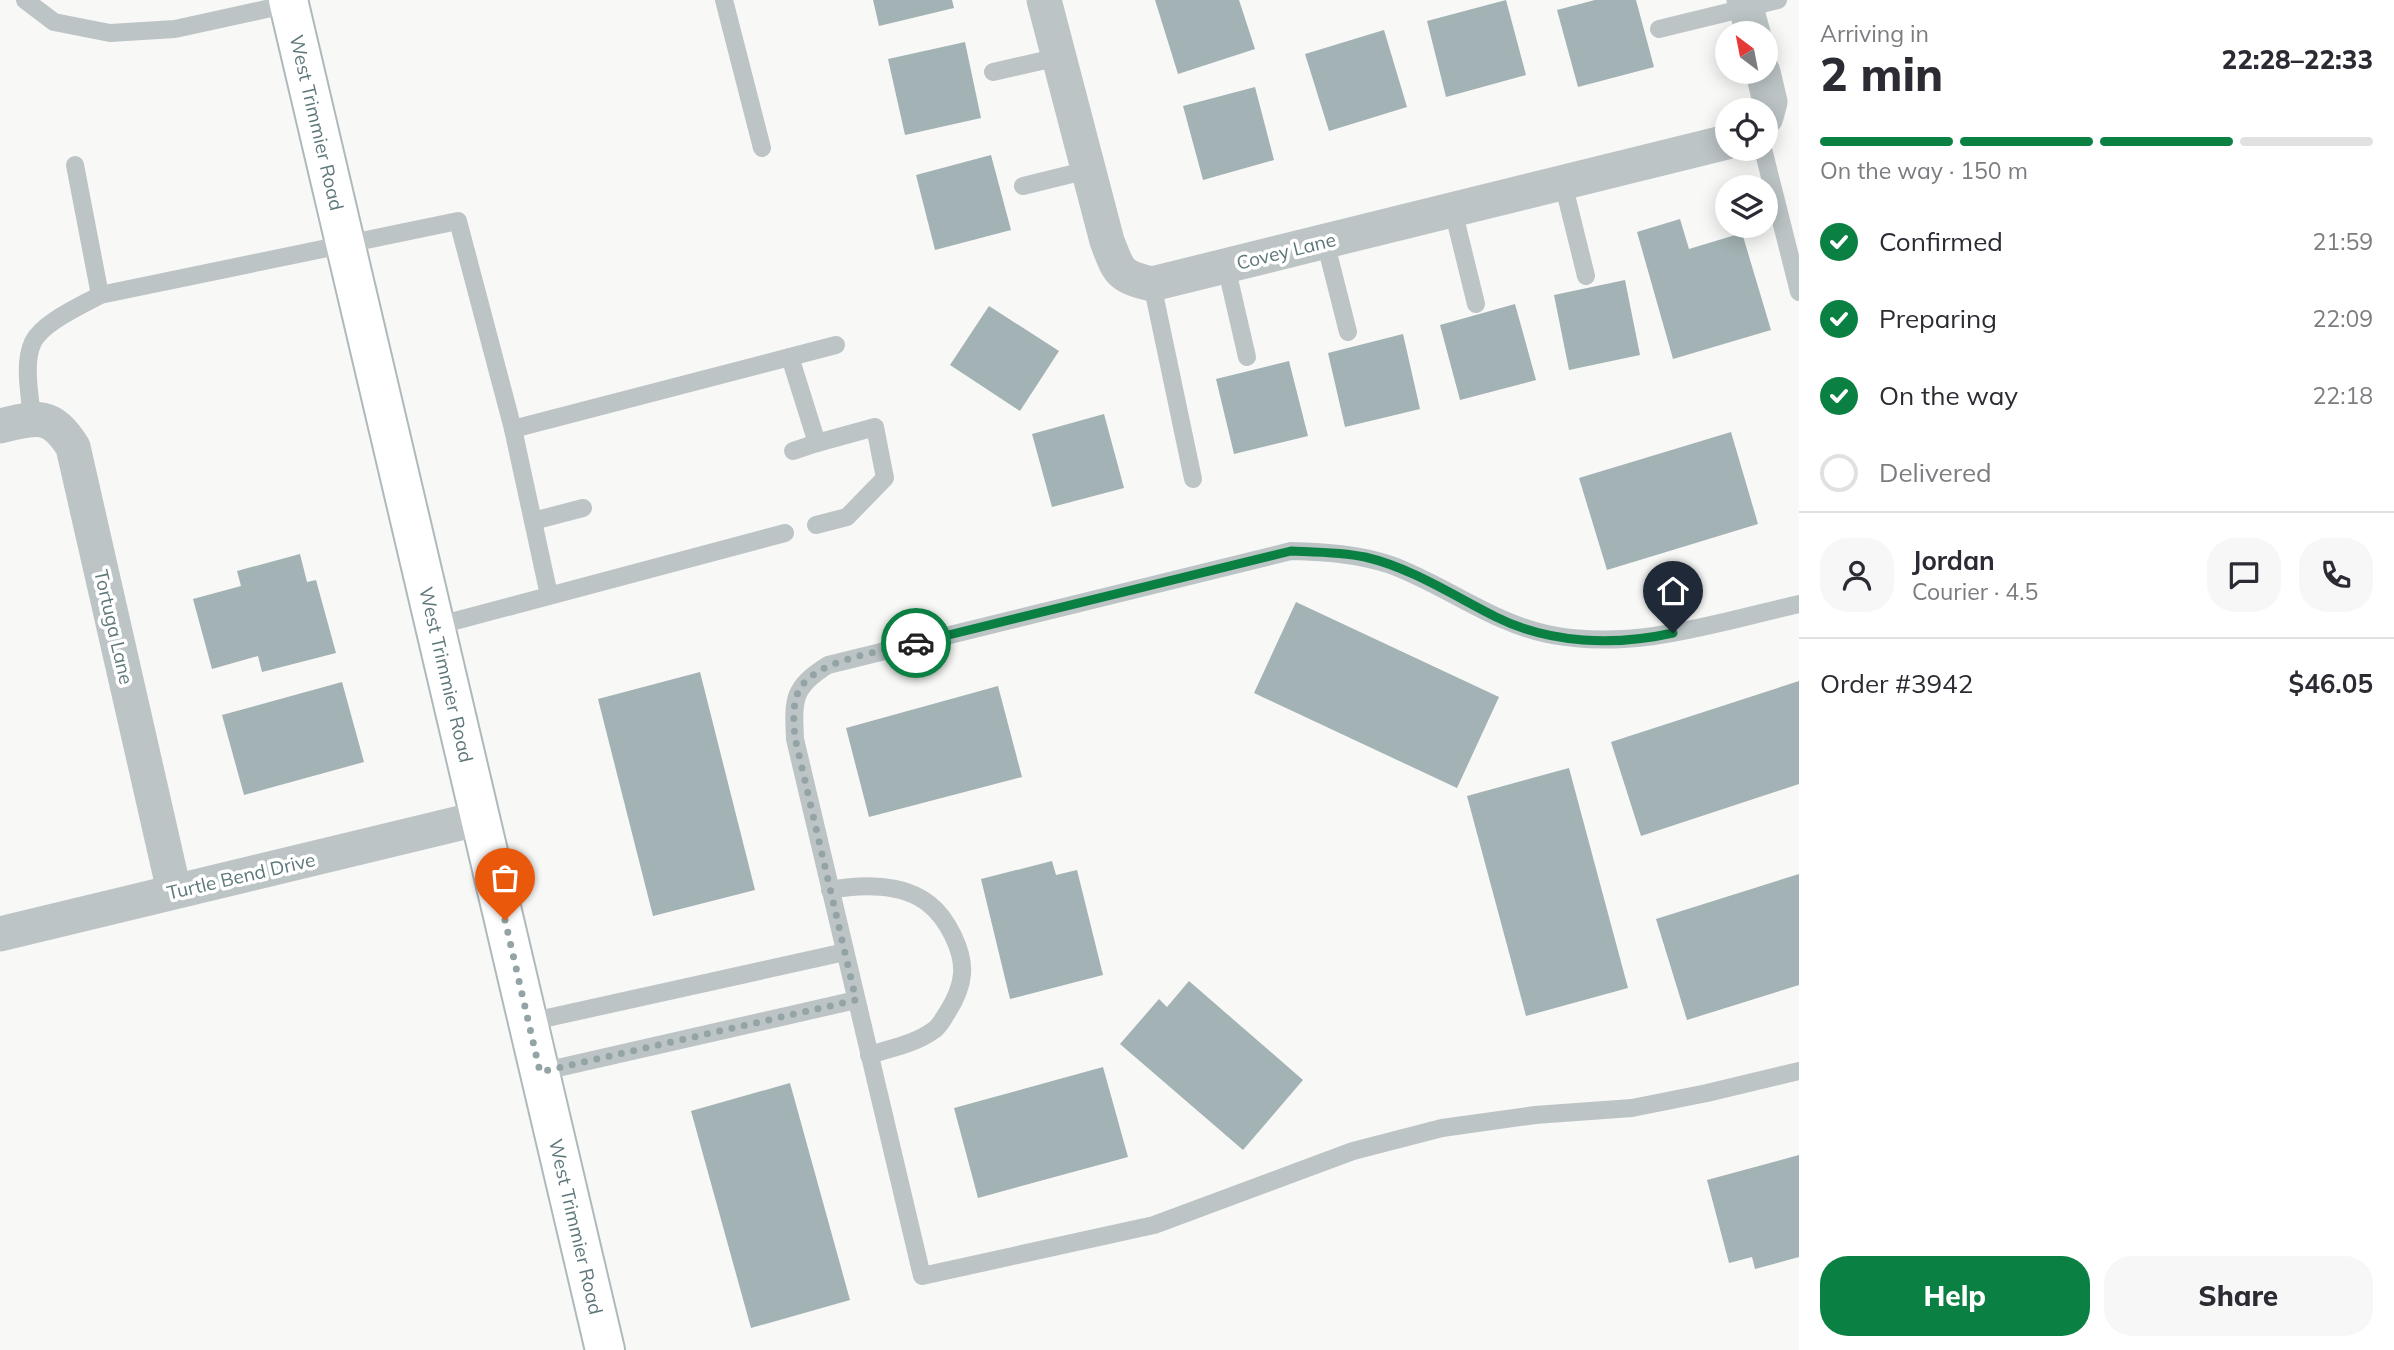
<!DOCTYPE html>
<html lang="en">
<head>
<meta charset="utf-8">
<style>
  :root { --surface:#fff; --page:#f7f7f7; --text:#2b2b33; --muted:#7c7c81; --line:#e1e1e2; --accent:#0b8043 }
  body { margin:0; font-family:Mulish,sans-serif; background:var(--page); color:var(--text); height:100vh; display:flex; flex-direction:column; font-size:26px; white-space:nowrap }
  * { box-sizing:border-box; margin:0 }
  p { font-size:23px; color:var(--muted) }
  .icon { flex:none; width:38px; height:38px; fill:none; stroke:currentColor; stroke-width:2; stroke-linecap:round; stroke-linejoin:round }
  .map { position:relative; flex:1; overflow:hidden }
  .drawer { display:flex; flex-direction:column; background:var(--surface); width:595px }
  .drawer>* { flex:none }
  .needle { width:46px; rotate:328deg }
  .controls { position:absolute; left:1715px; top:21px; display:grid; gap:14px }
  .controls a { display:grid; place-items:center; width:63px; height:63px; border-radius:50%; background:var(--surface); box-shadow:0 4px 18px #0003; font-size:35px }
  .pin { position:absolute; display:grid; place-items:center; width:60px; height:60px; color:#fff; margin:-72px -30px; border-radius:50% 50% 50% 0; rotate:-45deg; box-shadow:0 0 7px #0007 }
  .pin .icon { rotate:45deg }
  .courier { position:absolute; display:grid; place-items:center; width:70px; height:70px; margin:-35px; border:5px solid #0b8043; border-radius:50%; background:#fff; color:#222; box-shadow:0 2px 9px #0007 }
  .summary em { font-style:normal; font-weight:800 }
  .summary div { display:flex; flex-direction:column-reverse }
  .summary { display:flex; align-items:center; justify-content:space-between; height:119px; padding:0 21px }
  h1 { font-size:46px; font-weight:800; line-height:52px }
  .bar { display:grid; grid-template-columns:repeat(4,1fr); gap:10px 7px; align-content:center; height:84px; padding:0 21px }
  .bar i { height:9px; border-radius:5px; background:var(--line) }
  .bar .active { background:var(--accent) }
  .bar p { grid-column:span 4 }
  .line { display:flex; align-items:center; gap:18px; padding:0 21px; border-top:2px solid var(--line) }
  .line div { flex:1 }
  .round { display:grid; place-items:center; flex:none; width:74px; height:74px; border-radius:28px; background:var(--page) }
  ol { padding:0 21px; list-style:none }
  li { display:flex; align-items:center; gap:21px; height:77px }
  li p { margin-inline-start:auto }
  li .icon { padding:7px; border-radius:50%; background:var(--accent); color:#fff; stroke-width:4 }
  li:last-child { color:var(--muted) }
  li i { width:38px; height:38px; border:4px solid var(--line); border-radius:50% }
  .button { display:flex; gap:14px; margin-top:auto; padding:14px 21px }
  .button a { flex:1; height:80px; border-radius:28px; background:var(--accent); color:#fff; font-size:28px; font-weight:800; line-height:80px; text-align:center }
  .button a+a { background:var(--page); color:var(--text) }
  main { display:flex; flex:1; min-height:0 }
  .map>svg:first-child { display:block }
  .building { fill:#a3b2b4 }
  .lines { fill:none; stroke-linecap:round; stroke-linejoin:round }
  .secondary-casing { stroke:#afb9bb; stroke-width:42 }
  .lane { stroke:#bcc4c6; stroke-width:18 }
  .street { stroke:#bcc4c6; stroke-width:35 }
  .secondary { stroke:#fff; stroke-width:38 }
  .done { stroke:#94a4a6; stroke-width:7; stroke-dasharray:0 12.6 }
  .route { stroke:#0b8043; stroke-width:9 }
  .labels { text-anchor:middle; stroke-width:7; stroke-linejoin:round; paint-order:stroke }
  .street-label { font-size:19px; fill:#5e777b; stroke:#fff }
</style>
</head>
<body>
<main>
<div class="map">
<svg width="1799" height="1350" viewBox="0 0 1799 1350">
  <rect width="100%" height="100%" fill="#f8f8f6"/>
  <g class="building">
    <path d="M 873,0 L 952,0 L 954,8 L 879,26 Z"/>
    <path d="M 1155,0 L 1239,0 L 1255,49 L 1178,74 Z"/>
    <path d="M 1506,0 L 1526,75 L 1446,97 L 1427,21 Z"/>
    <path d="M 1595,0 L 1636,0 L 1654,67 L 1578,87 L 1557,10 Z"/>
    <path d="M 1384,30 L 1407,107 L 1329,131 L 1305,54 Z"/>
    <path d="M 965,42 L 981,118 L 905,135 L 888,59 Z"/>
    <path d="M 1255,87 L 1274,160 L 1203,180 L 1183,106 Z"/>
    <path d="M 991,155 L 1011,230 L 935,250 L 916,175 Z"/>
    <path d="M 1680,219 L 1689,249 L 1742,233 L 1771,330 L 1673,359 L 1637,232 Z"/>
    <path d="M 1625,280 L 1640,355 L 1569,370 L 1554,295 Z"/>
    <path d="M 1515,304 L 1536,380 L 1460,400 L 1440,325 Z"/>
    <path d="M 989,306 L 1059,351 L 1020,411 L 950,365 Z"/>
    <path d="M 1403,334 L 1420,409 L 1345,427 L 1328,353 Z"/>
    <path d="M 1289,361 L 1308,436 L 1234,454 L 1216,379 Z"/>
    <path d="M 1104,414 L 1124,488 L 1052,507 L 1032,434 Z"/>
    <path d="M 1731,432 L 1758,524 L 1607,570 L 1579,478 Z"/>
    <path d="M 300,554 L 307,582 L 316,580 L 336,653 L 262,672 L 258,656 L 212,669 L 193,599 L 241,586 L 237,571 Z"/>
    <path d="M 1296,602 L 1499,697 L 1457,788 L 1254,693 Z"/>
    <path d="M 700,672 L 755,890 L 653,916 L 598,699 Z"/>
    <path d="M 1799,681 L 1799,784 L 1641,836 L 1611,742 Z"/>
    <path d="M 342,682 L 364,762 L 244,795 L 222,715 Z"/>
    <path d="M 998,686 L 1022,777 L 869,817 L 846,728 Z"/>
    <path d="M 1569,768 L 1628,988 L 1526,1016 L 1467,796 Z"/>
    <path d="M 1052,861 L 1056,875 L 1077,870 L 1103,975 L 1010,999 L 981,879 Z"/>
    <path d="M 1799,874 L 1799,985 L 1687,1020 L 1656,919 Z"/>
    <path d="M 1189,981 L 1303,1080 L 1243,1150 L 1120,1044 L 1159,999 L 1167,1007 Z"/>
    <path d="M 1103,1067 L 1128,1157 L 978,1198 L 954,1108 Z"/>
    <path d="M 790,1083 L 850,1300 L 751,1328 L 691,1111 Z"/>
    <path d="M 1799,1155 L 1799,1257 L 1755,1269 L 1752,1257 L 1729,1263 L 1707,1180 Z"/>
  </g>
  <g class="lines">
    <g class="secondary-casing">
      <g id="secondary">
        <path id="s1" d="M 288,0 L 605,1350"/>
      </g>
    </g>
    <g class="lane">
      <path d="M 25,0 L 54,22 L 110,33 L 175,29 L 289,4"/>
      <path d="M 724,0 L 762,148"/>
      <path d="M 1659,29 L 1778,0"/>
      <path d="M 993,72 L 1059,57"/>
      <path d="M 1763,149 L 1799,292"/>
      <path d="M 75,165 L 100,295 L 458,221 L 513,429 L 790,357 L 817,443 L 875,427 L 885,478 L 847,517 L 816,525"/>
      <path d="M 1563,183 L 1586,276"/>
      <path d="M 1023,186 L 1088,170"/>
      <path d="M 1453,210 L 1476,304"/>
      <path d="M 1325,241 L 1348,332"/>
      <path d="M 1226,266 L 1247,357"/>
      <path d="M 1152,284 L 1193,479"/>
      <path d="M 790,357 L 836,345"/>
      <path d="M 32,418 C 30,395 23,363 33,342 C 43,322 81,306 100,295"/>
      <path d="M 513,429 L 549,595"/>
      <path d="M 793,451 L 817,443"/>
      <path d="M 533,521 L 583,508"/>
      <path d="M 1799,604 C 1716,623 1632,652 1547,634 C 1491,622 1445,585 1391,565 C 1358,554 1326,552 1291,551 L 828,665 C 793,687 793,698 795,739 L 922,1276 L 1154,1225 L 1353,1151 L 1442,1128 L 1535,1115 L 1632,1108 L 1707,1093 L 1799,1071"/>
      <path d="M 436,626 L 785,533"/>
      <path d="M 830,890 C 861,884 903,883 929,904 C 947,918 964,951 962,974 C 961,988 954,1002 947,1013 C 943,1019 939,1027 934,1030 C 915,1044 891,1048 869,1055"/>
      <path d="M 529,1022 L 845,952"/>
      <path d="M 540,1072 L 856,1000"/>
    </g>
    <g class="street">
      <path d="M 1044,0 L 1107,241 C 1119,272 1118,276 1152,284 L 1727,142"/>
      <path d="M 1744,0 L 1753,33"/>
      <path d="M 1763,72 L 1770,102 L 1766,117"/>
      <path d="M 0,426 C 37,417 51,412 73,447 L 174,891"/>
      <path d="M 0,934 L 481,818"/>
    </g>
    <use href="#secondary" class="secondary"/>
  </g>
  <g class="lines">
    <path class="done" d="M 505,920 L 540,1072 L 856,1000 L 795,738 C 794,724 792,710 797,695 C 809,659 883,652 916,643"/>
    <path class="route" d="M 916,643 L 1291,551 C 1316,552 1341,552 1365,557 C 1412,568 1454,596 1496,617 C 1550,644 1615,646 1673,633"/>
  </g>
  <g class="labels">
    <g class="street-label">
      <text dy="7" stroke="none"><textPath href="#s1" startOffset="126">West Trimmier Road</textPath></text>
      <text transform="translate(1286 251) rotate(-14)" y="7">Covey Lane</text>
      <text transform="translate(114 627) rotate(77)" y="7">Tortuga Lane</text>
      <text dy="7" stroke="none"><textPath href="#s1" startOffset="693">West Trimmier Road</textPath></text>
      <text transform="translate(241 876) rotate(-13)" y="7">Turtle Bend Drive</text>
      <text dy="7" stroke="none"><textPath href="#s1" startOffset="1260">West Trimmier Road</textPath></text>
    </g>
  </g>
</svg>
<div class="controls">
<a><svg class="needle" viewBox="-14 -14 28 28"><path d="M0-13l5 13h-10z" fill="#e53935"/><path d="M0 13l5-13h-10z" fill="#7c7c81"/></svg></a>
<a><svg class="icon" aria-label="locate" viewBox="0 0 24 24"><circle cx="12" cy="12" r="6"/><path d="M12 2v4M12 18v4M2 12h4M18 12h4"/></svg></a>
<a><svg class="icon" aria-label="layers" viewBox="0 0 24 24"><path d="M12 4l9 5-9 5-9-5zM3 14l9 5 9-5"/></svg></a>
</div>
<div class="pin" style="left:505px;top:920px;background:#ea580c"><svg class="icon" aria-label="bag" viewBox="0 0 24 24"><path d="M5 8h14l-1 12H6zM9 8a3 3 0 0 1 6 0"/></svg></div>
<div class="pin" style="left:1673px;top:633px;background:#1f2937"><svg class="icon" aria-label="home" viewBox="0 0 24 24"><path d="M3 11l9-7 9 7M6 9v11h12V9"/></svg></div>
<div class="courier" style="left:916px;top:643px"><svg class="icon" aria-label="car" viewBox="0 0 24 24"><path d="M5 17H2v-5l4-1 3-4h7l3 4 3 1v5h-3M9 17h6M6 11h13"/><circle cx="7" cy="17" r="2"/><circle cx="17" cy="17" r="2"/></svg></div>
</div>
<section class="drawer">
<div class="summary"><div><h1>2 min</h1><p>Arriving in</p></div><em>22:28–22:33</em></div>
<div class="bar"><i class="active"></i><i class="active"></i><i class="active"></i><i></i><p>On the way · 150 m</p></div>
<ol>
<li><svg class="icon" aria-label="check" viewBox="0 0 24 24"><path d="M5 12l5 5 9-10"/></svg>Confirmed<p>21:59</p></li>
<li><svg class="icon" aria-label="check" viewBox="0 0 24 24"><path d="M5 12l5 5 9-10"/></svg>Preparing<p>22:09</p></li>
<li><svg class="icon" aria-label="check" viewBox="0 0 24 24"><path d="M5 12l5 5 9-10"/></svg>On the way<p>22:18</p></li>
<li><i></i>Delivered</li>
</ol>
<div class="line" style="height:126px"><a class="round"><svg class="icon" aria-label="person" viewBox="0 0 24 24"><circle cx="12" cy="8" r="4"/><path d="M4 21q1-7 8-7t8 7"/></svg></a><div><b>Jordan</b><p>Courier · 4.5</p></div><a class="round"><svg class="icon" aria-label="chat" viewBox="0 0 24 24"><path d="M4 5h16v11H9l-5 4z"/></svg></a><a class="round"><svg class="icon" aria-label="phone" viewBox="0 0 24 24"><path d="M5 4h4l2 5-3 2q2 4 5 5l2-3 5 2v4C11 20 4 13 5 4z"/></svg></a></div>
<div class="line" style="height:91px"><div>Order #3942</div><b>$46.05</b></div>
<div class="button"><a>Help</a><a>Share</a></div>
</section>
</main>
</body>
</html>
